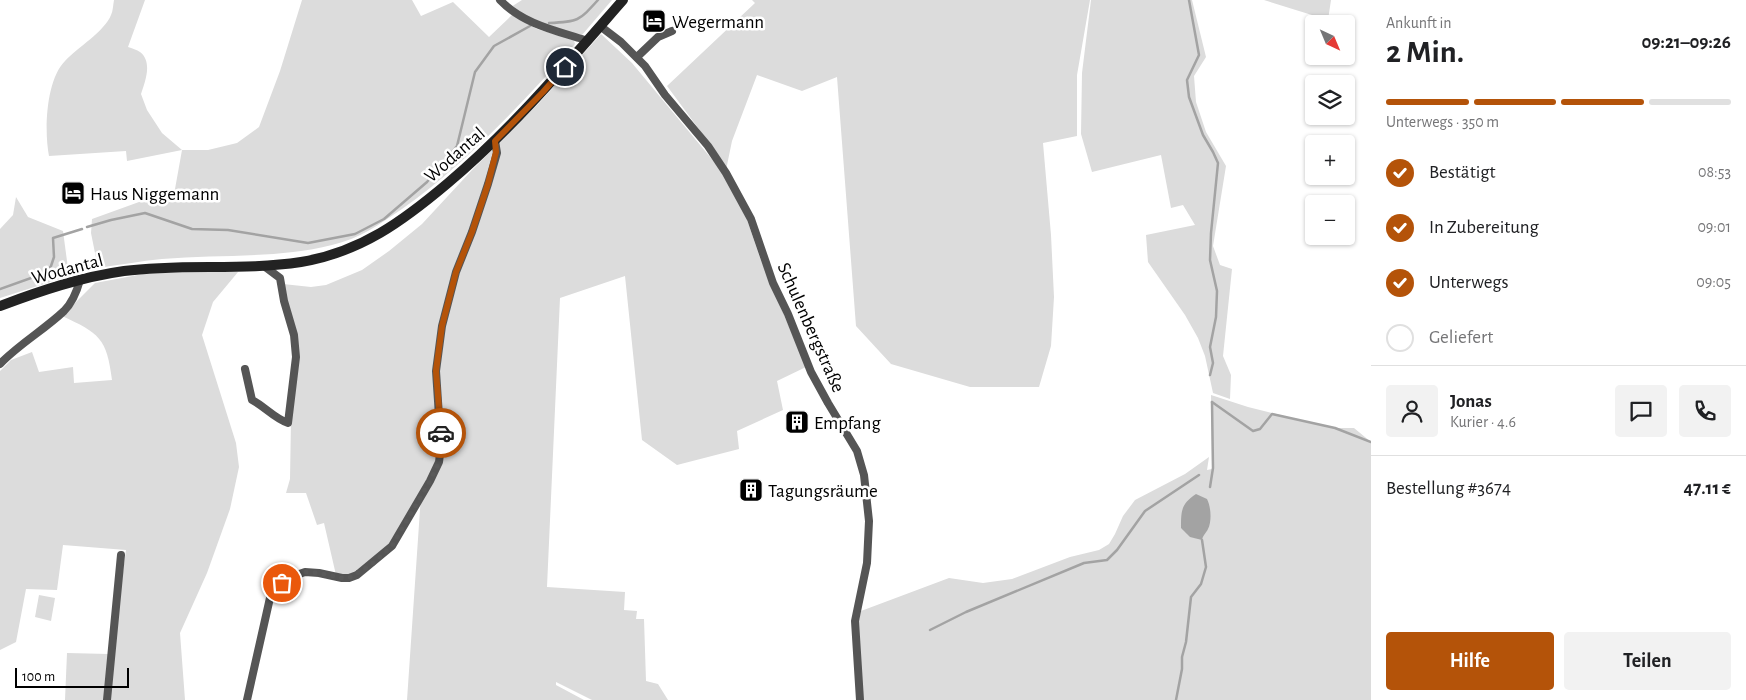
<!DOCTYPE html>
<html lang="de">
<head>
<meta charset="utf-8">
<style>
  :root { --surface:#fff; --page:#f2f2f2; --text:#202124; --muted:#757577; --line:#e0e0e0; --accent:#b45309 }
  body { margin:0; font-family:"Alegreya Sans",sans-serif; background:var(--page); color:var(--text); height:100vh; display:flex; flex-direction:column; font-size:19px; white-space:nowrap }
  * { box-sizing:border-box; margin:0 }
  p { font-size:16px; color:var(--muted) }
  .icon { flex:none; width:28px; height:28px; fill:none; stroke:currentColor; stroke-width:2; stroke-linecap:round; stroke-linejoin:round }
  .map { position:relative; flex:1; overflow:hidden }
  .side { display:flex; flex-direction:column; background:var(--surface); width:375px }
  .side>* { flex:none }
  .needle { width:32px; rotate:136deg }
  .tools { position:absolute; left:1305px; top:15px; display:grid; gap:10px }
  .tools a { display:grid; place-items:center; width:50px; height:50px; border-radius:5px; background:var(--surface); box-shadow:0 1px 4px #0004; font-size:25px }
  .scale { position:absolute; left:15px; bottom:12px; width:114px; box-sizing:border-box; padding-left:5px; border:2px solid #000; border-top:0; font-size:14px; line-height:18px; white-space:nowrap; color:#000; -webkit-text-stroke:4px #fff; paint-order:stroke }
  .pin { position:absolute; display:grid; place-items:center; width:42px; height:42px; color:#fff; margin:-21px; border:2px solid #fff; border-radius:50%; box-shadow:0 1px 5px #0007 }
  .courier { position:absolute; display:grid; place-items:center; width:50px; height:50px; margin:-25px; border:4px solid #b45309; border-radius:50%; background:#fff; color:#222; box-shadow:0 1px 6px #0007 }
  .head em { font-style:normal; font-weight:700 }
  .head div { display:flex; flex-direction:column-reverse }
  .head { display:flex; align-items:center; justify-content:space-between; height:85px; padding:0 15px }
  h1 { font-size:32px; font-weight:700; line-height:38px }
  .bar { display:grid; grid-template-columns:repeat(4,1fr); gap:8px 5px; align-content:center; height:60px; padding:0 15px }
  .bar i { height:6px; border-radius:4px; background:var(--line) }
  .bar .selected { background:var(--accent) }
  .bar p { grid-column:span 4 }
  .line { display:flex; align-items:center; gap:12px; padding:0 15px; border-top:1px solid var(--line) }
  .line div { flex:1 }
  .round { display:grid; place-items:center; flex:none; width:52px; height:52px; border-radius:5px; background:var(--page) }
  ol { padding:0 15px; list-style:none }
  li { display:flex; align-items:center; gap:15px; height:55px }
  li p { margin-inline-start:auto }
  li .icon { padding:5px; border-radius:50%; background:var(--accent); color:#fff; stroke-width:4 }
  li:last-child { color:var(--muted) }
  li i { width:28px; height:28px; border:2px solid var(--line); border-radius:50% }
  .button { display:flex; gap:10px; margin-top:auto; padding:10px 15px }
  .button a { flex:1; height:58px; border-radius:5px; background:var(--accent); color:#fff; font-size:20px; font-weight:700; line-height:58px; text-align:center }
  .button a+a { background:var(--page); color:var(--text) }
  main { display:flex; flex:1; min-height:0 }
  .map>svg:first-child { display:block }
  .green { fill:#dcdcdc }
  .water { fill:#a3a3a3 }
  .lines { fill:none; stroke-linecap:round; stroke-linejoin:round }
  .stream { stroke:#a3a3a3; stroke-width:2.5 }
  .minor { stroke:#555; stroke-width:8 }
  .secondary { stroke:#222; stroke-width:10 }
  .done { stroke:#595959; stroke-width:5; stroke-dasharray:0 9 }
  .route { stroke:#b45309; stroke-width:6 }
  .labels { text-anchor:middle; stroke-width:5; stroke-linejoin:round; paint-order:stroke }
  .poi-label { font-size:19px; fill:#000; stroke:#fff; text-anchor:start }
  .street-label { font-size:19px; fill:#000; stroke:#fff }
</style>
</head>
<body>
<main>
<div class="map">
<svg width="1371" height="700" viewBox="0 0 1371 700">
  <rect width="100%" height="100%" fill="#fff"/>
  <g class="green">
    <path d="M 114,0 L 145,0 L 128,47 C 132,48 137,50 140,52 C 153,62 145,82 141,94 L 147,110 L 162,133 L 182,150 L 208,150 L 237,143 L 259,127 L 280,71 L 302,0 L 412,0 L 421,16 L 453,2 L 489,37 L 512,15 L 537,29 L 574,40 L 575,44 C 522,103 467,163 402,209 C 380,224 359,239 332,245 C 276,259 219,254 162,259 C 141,261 119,265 98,268 L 91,233 L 92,219 L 175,189 L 182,150 L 127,161 L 126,151 L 49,156 C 44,131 46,80 65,61 C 77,48 105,31 111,15 C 113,11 113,5 114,0 Z"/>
    <path d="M 522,0 L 612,0 L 582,35 L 566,32 L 532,20 L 511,7 Z"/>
    <path d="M 752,0 L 1090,0 L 1077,75 L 1077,136 L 1043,143 L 1051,235 L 1054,297 L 1051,346 L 1039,387 L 970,387 L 891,364 L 856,326 L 837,77 L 802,91 L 757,75 L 732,141 L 726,170 L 707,140 L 667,86 L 755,3 Z"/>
    <path d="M 1091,0 L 1192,0 L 1206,57 L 1194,76 L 1196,102 L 1206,132 L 1226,166 L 1213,246 L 1220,265 L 1232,269 L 1223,356 L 1231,375 L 1230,399 L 1213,393 L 1205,356 L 1198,338 L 1185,315 L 1148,262 L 1146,235 L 1195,225 L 1183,205 L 1171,208 L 1161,155 L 1092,172 L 1081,134 L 1082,73 Z"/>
    <path d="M 1264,0 L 1331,0 L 1328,20 Z"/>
    <path d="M 601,34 L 632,63 L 725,175 L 741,202 L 760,258 L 806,367 L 777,381 L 783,410 L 737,431 L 739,449 L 677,465 L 642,440 L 625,276 L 560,298 L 547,587 L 625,592 L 624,610 L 637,611 L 636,619 L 644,619 L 646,681 L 658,684 L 668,700 L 592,700 L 556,682 L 556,685 L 584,700 L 407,700 L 421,495 L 391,545 L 358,571 L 346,577 L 336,575 L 324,523 L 317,525 L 306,493 L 286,493 L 290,479 L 291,420 L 298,356 L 283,284 L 311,287 L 326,285 L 362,270 L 389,251 L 422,224 L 472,170 L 538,104 Z"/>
    <path d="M 16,197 L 28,217 L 63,231 L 69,276 L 0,298 L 0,229 L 13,215 Z"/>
    <path d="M 204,271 L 238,272 L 213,302 L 202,335 L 236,443 L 239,467 L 230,509 L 207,573 L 180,633 L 185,700 L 110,700 L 119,602 L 126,550 L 63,545 L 57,590 L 26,589 L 16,642 L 0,650 L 0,371 L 11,360 L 32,352 L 39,372 L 73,367 L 74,383 L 112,380 C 107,338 99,333 62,316 L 95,283 L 143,274 Z"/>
    <path d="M 1211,395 L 1248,407 L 1312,423 L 1338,428 L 1354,428 L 1371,442 L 1371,700 L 862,700 L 857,628 L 861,611 L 949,578 L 983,583 L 1012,579 L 1070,557 L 1099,550 L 1109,544 L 1115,534 L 1123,516 L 1135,500 L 1185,474 L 1209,457 L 1207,470 L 1212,469 Z"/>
    <path d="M 39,595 L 55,598 L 51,621 L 35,617 Z"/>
    <path d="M 67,653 L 109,654 L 105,700 L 65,700 Z"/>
  </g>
  <path class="water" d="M 1196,494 L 1207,499 C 1211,507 1212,521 1208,529 C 1206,533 1203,535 1202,540 L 1190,537 L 1181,528 C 1181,511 1181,504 1196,494 Z"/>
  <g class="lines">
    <g class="stream">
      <path d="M 1189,0 L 1199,55 L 1187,80 L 1189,97 L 1203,135 L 1213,152 L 1218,163 L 1211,233 L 1210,260 L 1217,291 L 1216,317 L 1210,347 L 1213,363 L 1210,375"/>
      <path d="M 549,23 C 578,22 579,21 598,0"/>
      <path d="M 87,227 L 111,220 L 145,213 L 192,229 L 228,230 L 308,243 L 355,234 L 384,219 L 427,182 L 457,146 L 475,72 L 494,46 L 530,26"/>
      <path d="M 0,289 L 45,273 L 51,266 L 54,257 L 53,238 L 82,229"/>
      <path d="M 1212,402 L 1253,431 L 1260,429 L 1272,414 L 1335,428 L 1371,442"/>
      <path d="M 1210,487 L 1213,468 L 1212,402"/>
      <path d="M 930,630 L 966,612 L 1084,563 L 1107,560 L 1117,550 L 1145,511 L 1199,475"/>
      <path d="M 1176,700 L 1182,669 L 1182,657 L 1186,642 L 1191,597 L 1201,584 L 1206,567 L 1202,540"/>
    </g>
    <g class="minor">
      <path d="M 500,0 C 522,23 553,30 582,39 L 587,42"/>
      <path d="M 600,26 L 621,42 L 645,66 L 665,95 L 708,146 L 726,173 L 751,219 L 773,283 L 788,314 L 811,372 L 828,403 L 857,451 L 864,475 L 869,521 L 867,563 L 855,621 L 860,700"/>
      <path d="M 637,57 L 658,37 L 672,31"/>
      <path d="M 0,364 C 19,344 44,330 64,311 C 72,303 77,291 80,280"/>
      <path d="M 245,369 L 252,400 C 264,406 275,419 288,423 L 296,357 L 294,335 L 284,301 L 280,278 L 264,266"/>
      <path d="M 107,700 L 121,555"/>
      <path d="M 247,700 L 272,589 L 291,577 L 305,572 L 319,573 L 342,578 L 349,578 L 357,575 L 392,546 L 430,481 L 439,462 L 441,446 L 436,371 L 442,326 L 456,272 L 472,232 L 488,184 L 497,153 L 495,141"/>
    </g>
    <path class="secondary" d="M 0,306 C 40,291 81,277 124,271 C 182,263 242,271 301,262 C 361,252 403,221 448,183 C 513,128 567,64 623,0"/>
  </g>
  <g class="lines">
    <path class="done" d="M 282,583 L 291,576 L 305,572 L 319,573 L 342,578 L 349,578 L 372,564 L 392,546 L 430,481 L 439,462 L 441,446 L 441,433"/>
    <path class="route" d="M 441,433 L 436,371 L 442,326 L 456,272 L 472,232 L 488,184 L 496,152 L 495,141 L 543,92 L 565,67"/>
  </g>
  <defs>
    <g id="hotel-square" transform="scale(1.25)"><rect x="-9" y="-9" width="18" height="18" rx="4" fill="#000" stroke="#fff"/><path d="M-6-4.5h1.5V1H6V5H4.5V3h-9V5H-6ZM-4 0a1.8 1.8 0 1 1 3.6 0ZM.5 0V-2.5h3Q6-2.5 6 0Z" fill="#fff"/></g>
    <g id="building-square" transform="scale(1.25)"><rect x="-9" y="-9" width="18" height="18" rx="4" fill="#000" stroke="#fff"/><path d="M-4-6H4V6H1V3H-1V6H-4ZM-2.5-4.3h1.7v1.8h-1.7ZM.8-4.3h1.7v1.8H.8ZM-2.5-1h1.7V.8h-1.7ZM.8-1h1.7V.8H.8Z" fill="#fff"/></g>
  </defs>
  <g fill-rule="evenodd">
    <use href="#hotel-square" x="654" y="21"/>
    <use href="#hotel-square" x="73" y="193"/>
    <use href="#building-square" x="797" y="422"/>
    <use href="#building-square" x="751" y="490"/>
  </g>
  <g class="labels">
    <g class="poi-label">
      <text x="672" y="28">Wegermann</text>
      <text x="90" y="200">Haus Niggemann</text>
      <text x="814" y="429">Empfang</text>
      <text x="768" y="497">Tagungsräume</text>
    </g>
    <g class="street-label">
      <text transform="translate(454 154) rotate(-41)" y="7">Wodantal</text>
      <text transform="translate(67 268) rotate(-15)" y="7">Wodantal</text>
      <text transform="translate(812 327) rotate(66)" y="7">Schulenbergstraße</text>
    </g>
  </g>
</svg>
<div class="tools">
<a><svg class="needle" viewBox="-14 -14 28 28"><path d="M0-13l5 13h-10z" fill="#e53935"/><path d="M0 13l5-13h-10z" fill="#757577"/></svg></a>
<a><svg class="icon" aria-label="layers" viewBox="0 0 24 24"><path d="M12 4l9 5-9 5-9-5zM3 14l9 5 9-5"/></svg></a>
<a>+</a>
<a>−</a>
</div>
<div class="scale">100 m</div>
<div class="pin" style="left:282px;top:583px;background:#ea580c"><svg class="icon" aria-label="bag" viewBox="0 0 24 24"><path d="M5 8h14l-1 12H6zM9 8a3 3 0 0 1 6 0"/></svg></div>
<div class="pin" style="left:565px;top:67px;background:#1f2937"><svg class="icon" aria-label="home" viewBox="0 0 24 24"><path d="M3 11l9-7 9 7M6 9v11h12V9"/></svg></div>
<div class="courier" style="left:441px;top:433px"><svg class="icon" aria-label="car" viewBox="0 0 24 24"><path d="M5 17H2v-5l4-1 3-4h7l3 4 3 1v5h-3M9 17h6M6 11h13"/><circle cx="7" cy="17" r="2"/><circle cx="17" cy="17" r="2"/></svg></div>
</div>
<section class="side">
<div class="head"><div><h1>2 Min.</h1><p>Ankunft in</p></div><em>09:21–09:26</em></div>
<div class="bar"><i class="selected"></i><i class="selected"></i><i class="selected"></i><i></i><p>Unterwegs · 350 m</p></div>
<ol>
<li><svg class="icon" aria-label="check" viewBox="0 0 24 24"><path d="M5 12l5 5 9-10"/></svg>Bestätigt<p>08:53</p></li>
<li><svg class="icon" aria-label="check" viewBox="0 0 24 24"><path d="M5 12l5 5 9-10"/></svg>In Zubereitung<p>09:01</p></li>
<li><svg class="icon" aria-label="check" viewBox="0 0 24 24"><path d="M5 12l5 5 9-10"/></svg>Unterwegs<p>09:05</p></li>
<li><i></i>Geliefert</li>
</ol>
<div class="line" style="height:90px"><a class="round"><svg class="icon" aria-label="person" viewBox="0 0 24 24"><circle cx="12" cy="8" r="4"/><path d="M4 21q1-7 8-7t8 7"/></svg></a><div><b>Jonas</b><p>Kurier · 4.6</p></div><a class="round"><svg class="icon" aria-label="chat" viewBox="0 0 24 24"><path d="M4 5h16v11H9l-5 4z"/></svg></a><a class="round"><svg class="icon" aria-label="phone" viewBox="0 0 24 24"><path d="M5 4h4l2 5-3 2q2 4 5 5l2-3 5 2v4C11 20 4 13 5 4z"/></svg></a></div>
<div class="line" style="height:65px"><div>Bestellung #3674</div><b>47.11 €</b></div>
<div class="button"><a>Hilfe</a><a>Teilen</a></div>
</section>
</main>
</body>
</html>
